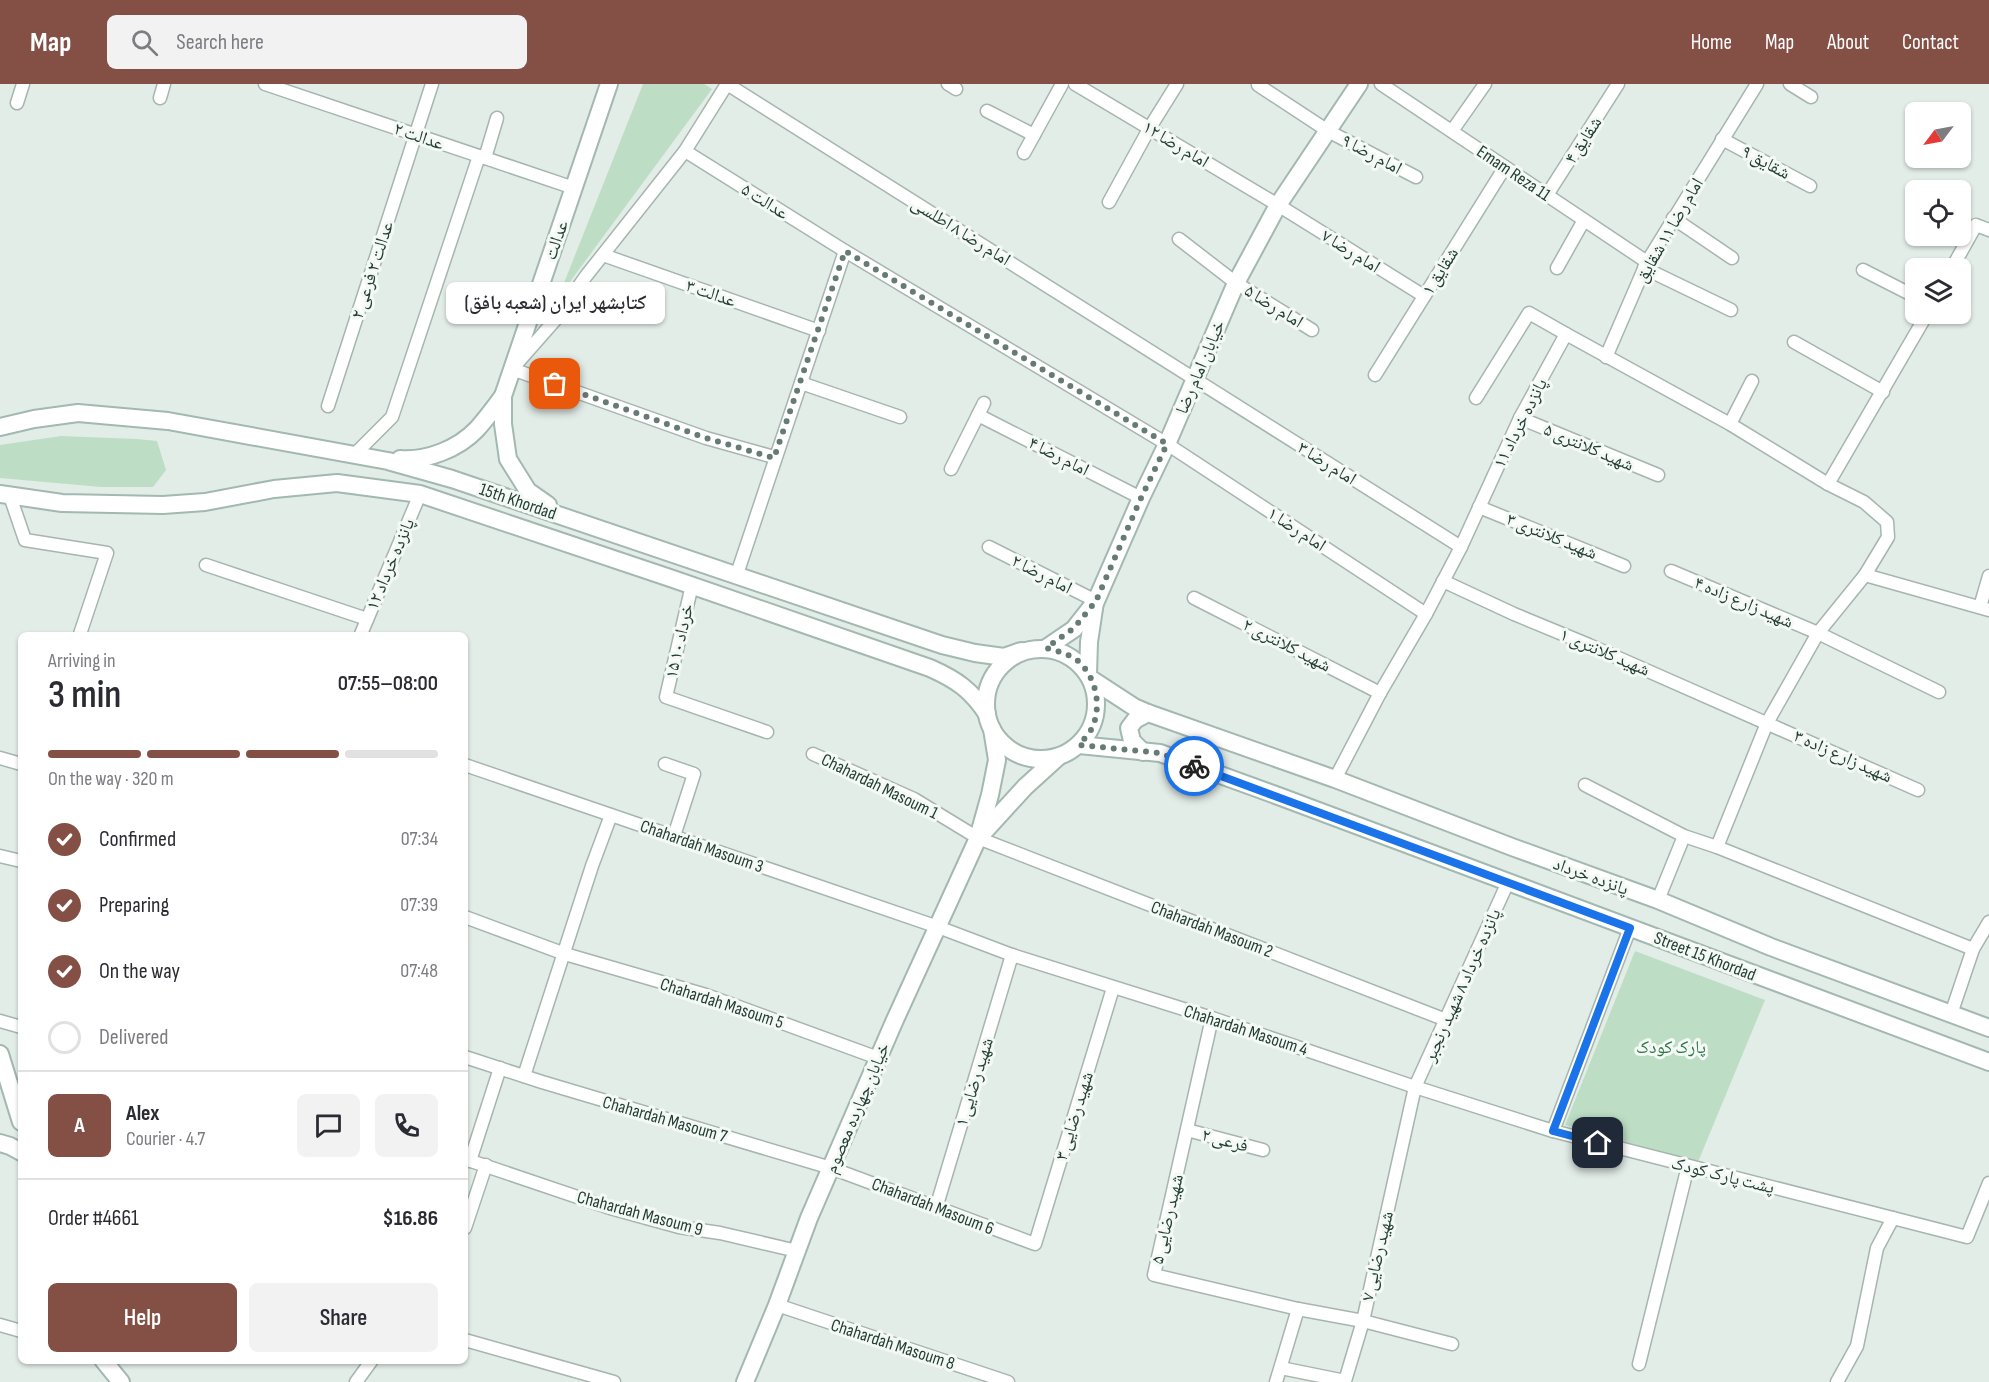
<!DOCTYPE html>
<html lang="en">
<head>
<meta charset="utf-8">
<style>
  :root { --surface:#fff; --page:#f2f2f3; --text:#2b2b33; --muted:#7c7c81; --line:#e1e1e2; --accent:#845046 }
  body { margin:0; font-family:"Sofia Sans Condensed","Noto Naskh Arabic",sans-serif; background:var(--page); color:var(--text); height:100vh; display:flex; flex-direction:column; font-size:22px; white-space:nowrap }
  * { box-sizing:border-box; margin:0 }
  p { font-size:20px; color:var(--muted) }
  .icon { flex:none; width:33px; height:33px; fill:none; stroke:currentColor; stroke-width:2; stroke-linecap:round; stroke-linejoin:round }
  .map { position:relative; flex:1; overflow:hidden }
  .side { position:absolute; left:18px; top:548px; width:450px; height:732px; display:flex; flex-direction:column; background:var(--surface); border-radius:9px; box-shadow:0 2px 4px #0004 }
  .side>* { flex:none }
  .needle { width:39px; rotate:238deg }
  .fabs { position:absolute; left:1905px; top:18px; display:grid; gap:12px }
  .fabs a { display:grid; place-items:center; width:66px; height:66px; border-radius:9px; background:var(--surface); box-shadow:0 2px 4px #0004; font-size:30px }
  .pin { position:absolute; display:grid; place-items:center; width:51px; height:51px; color:#fff; margin:-26px; border-radius:12px; box-shadow:0 3px 9px #0006 }
  .courier { position:absolute; display:grid; place-items:center; width:60px; height:60px; margin:-30px; border:4px solid #1a73e8; border-radius:50%; background:#fff; color:#222; box-shadow:0 2px 8px #0007 }
  .bubble { position:absolute; height:42px; border-radius:9px; background:var(--surface); box-shadow:0 2px 4px #0004; font-size:20px; font-weight:600; line-height:42px; text-align:center }
  .summary em { font-style:normal; font-weight:600 }
  .summary div { display:flex; flex-direction:column-reverse }
  .summary { display:flex; align-items:center; justify-content:space-between; height:102px; padding:0 30px }
  h1 { font-size:39px; font-weight:600; line-height:45px }
  .bar { display:grid; grid-template-columns:repeat(4,1fr); gap:9px 6px; align-content:center; height:72px; padding:0 30px }
  .bar i { height:8px; border-radius:4px; background:var(--line) }
  .bar .active { background:var(--accent) }
  .bar p { grid-column:span 4 }
  .line { display:flex; align-items:center; gap:15px; padding:0 30px; border-top:2px solid var(--line) }
  .line div { flex:1 }
  .round { display:grid; place-items:center; flex:none; width:63px; height:63px; border-radius:9px; background:var(--page) }
  ol { padding:0 30px; list-style:none }
  li { display:flex; align-items:center; gap:18px; height:66px }
  li p { margin-inline-start:auto }
  li .icon { padding:6px; border-radius:50%; background:var(--accent); color:#fff; stroke-width:4 }
  li:last-child { color:var(--muted) }
  li i { width:33px; height:33px; border:3px solid var(--line); border-radius:50% }
  .button { display:flex; gap:12px; margin-top:auto; padding:12px 30px }
  .button a { flex:1; height:69px; border-radius:9px; background:var(--accent); color:#fff; font-size:24px; font-weight:600; line-height:69px; text-align:center }
  .button a+a { background:var(--page); color:var(--text) }
  header { display:flex; align-items:center; gap:36px; box-sizing:border-box; height:84px; padding:0 30px; background:var(--accent); color:#fff }
  header strong { font-size:28px }
  nav { display:flex; gap:33px; margin-inline-start:auto; font-size:21px }
  .search { width:420px; height:54px; background:var(--page); display:flex; align-items:center; gap:15px; box-sizing:border-box; padding:0 21px; border-radius:9px; color:var(--muted); font-size:22px }
  .map>svg:first-child { display:block }
  .green { fill:#bddec5 }
  .lines { fill:none; stroke-linecap:round; stroke-linejoin:round }
  .street-casing { stroke:#a6b5af; stroke-width:15 }
  .secondary-casing { stroke:#a2b8b0; stroke-width:20 }
  .street { stroke:#fff; stroke-width:12 }
  .secondary { stroke:#fff; stroke-width:16 }
  .done { stroke:#667b74; stroke-width:6; stroke-dasharray:0 10.8 }
  .route { stroke:#1a73e8; stroke-width:8 }
  .labels { text-anchor:middle; stroke-width:6; stroke-linejoin:round; paint-order:stroke }
  .street-label { font-size:18px; fill:#233e36; stroke:#f4f9f6 }
  .park-label { font-size:18px; fill:#2e7547; stroke:#f4f9f6 }
</style>
</head>
<body>
<header>
<strong>Map</strong>
<div class="search"><svg class="icon" aria-label="search" viewBox="0 0 24 24"><circle cx="10" cy="10" r="6"/><path d="M15 15l6 6"/></svg>Search here</div>
<nav><a>Home</a><a>Map</a><a>About</a><a>Contact</a></nav>
</header>
<div class="map">
<svg width="1989" height="1298" viewBox="0 0 1989 1298">
  <rect width="100%" height="100%" fill="#e3ede8"/>
  <g class="green">
    <path d="M 643,0 L 704,0 L 712,5 L 558,214 Z"/>
    <path d="M 61,352 L 137,355 L 157,357 L 166,386 L 153,403 L 101,403 L 0,394 L 0,361 Z"/>
    <path d="M 1635,867 L 1765,916 L 1698,1078 L 1565,1041 Z"/>
  </g>
  <g class="lines">
    <g class="street-casing">
      <g id="street">
        <path d="M 265,0 L 574,104"/>
        <path d="M 727,0 L 1461,463"/>
        <path d="M 727,0 L 685,67 L 586,192 L 556,235 L 512,285 L 706,354 L 774,373"/>
        <path d="M 948,0 L 956,5"/>
        <path d="M 1075,0 L 1278,121 L 1424,212"/>
        <path d="M 1381,0 L 1647,178"/>
        <path d="M 1790,0 L 1811,13"/>
        <path d="M 1258,1 L 1328,47 L 1416,93"/>
        <path d="M 160,14 L 164,0"/>
        <path d="M 17,19 L 23,0"/>
        <path d="M 987,27 L 1034,51"/>
        <path d="M 1452,47 L 1485,0"/>
        <path d="M 1722,55 L 1810,102"/>
        <path d="M 685,67 L 845,167 L 1167,360 L 1426,530"/>
        <path d="M 1024,69 L 1062,0"/>
        <path d="M 485,74 L 497,34"/>
        <path d="M 1547,111 L 1618,0"/>
        <path d="M 1109,118 L 1149,45 L 1177,0"/>
        <path d="M 1673,134 L 1732,174"/>
        <path d="M 1179,155 L 1236,199 L 1312,246"/>
        <path d="M 603,171 L 819,247"/>
        <path d="M 1557,184 L 1584,136"/>
        <path d="M 1644,184 L 1731,226"/>
        <path d="M 1952,184 L 1976,141 L 1989,146"/>
        <path d="M 1863,186 L 1916,213"/>
        <path d="M 1794,258 L 1883,308"/>
        <path d="M 1606,273 L 1647,178 L 1757,0"/>
        <path d="M 1375,291 L 1505,83"/>
        <path d="M 801,299 L 900,333"/>
        <path d="M 1476,314 L 1529,229 L 1566,250"/>
        <path d="M 328,322 L 432,0"/>
        <path d="M 978,331 L 1141,414"/>
        <path d="M 1520,334 L 1658,391"/>
        <path d="M 1730,340 L 1752,297"/>
        <path d="M 354,371 L 392,333 L 479,72"/>
        <path d="M 951,385 L 984,319"/>
        <path d="M 10,412 L 25,456 L 107,469 L 80,550"/>
        <path d="M 1479,423 L 1624,482"/>
        <path d="M 989,463 L 1096,517"/>
        <path d="M 206,481 L 367,535"/>
        <path d="M 1671,487 L 1818,549 L 1939,608"/>
        <path d="M 737,490 L 845,167"/>
        <path d="M 1865,491 L 1989,526"/>
        <path d="M 1443,497 L 1514,530 L 1589,561 L 1918,706"/>
        <path d="M 692,501 L 666,613 L 767,648"/>
        <path d="M 1194,514 L 1380,609"/>
        <path d="M 1980,523 L 1989,492"/>
        <path d="M 361,550 L 420,410"/>
        <path d="M 813,670 L 914,715 L 978,754 L 1446,936"/>
        <path d="M 0,674 L 21,680"/>
        <path d="M 665,680 L 694,690 L 674,752"/>
        <path d="M 465,681 L 938,843 L 1012,871 L 1212,934 L 1415,1003 L 1553,1047 L 1967,1153 L 1989,1099"/>
        <path d="M 1335,695 L 1380,609 L 1426,530 L 1461,463 L 1520,334 L 1566,250 L 1730,340 L 1828,400"/>
        <path d="M 1585,701 L 1684,752"/>
        <path d="M 1717,763 L 1973,865"/>
        <path d="M 0,772 L 21,777"/>
        <path d="M 1658,816 L 1684,752 L 1717,763 L 1767,639 L 1818,549 L 1865,491 L 1888,453 L 1887,438 L 1864,418 L 1828,400 L 1927,230"/>
        <path d="M 465,833 L 565,870 L 706,911 L 878,974"/>
        <path d="M 1951,930 L 1973,865 L 1989,838"/>
        <path d="M 1212,934 L 1154,1191 L 1298,1225"/>
        <path d="M 0,937 L 21,943"/>
        <path d="M 465,973 L 542,998 L 831,1084 L 1035,1160 L 1113,904"/>
        <path d="M 524,992 L 592,782 L 611,731"/>
        <path d="M 1187,1046 L 1263,1066"/>
        <path d="M 1553,1047 L 1630,844"/>
        <path d="M 465,1075 L 610,1124 L 679,1143 L 720,1149 L 797,1167"/>
        <path d="M 470,1077 L 500,984"/>
        <path d="M 936,1124 L 1012,871"/>
        <path d="M 465,1144 L 486,1081"/>
        <path d="M 777,1221 L 1008,1298"/>
        <path d="M 0,1241 L 21,1247"/>
        <path d="M 465,1256 L 614,1298"/>
        <path d="M 1639,1280 L 1688,1082"/>
        <path d="M 1281,1284 L 1345,1297 L 1363,1237 L 1452,1260"/>
        <path d="M 356,1298 L 372,1276"/>
        <path d="M 1276,1298 L 1298,1225 L 1363,1237 L 1415,1003 L 1508,798"/>
        <path d="M 1837,1298 L 1857,1262 L 1877,1164 L 1893,1134"/>
      </g>
    </g>
    <g class="secondary-casing">
      <g id="secondary">
        <path d="M 0,343 L 34,335 L 78,329 L 168,337 L 388,377 L 452,395 L 942,561 L 975,569 L 1004,573 L 1021,567"/>
        <path d="M 400,375 C 427,377 458,365 477,345 C 486,335 495,323 503,312"/>
        <path d="M 0,410 L 62,419 L 163,421 L 205,418 L 274,405 L 337,399 L 420,410 L 673,495 L 930,584 C 957,596 971,606 987,630"/>
        <path d="M 548,421 L 528,407 L 508,375 L 503,340 L 503,312 L 609,0"/>
        <path d="M 1046,564 L 1074,545 L 1096,517 L 1141,414 L 1167,360 L 1236,199 L 1278,121 L 1359,0"/>
        <circle cx="1041" cy="620" r="55"/>
        <path d="M 1088,590 L 1089,558 L 1095,518"/>
        <path d="M 1091,595 L 1134,623 L 1148,629 L 1335,695 L 1512,763 L 1658,816 L 1771,863 L 1989,944"/>
        <path d="M 1079,661 L 1160,669 L 1281,713 L 1989,978"/>
        <path d="M 1143,668 L 1132,657 L 1129,644 L 1135,636 L 1148,629"/>
        <path d="M 983,749 L 1025,703 L 1058,673"/>
        <path d="M 0,970 L 21,1038"/>
        <path d="M 0,1059 L 10,1062 L 21,1068"/>
        <path d="M 103,1276 L 121,1298"/>
        <path d="M 745,1298 L 777,1221 L 809,1134 L 894,938 L 978,754 L 990,711 L 997,676 L 992,645"/>
      </g>
    </g>
    <use href="#street" class="street"/>
    <use href="#secondary" class="secondary"/>
  </g>
  <g class="lines">
    <path class="done" d="M 555,300 L 706,354 L 774,374 L 845,167 L 1167,360 L 1141,414 L 1096,517 L 1074,544 L 1046,564 C 1057,567 1067,569 1077,576 C 1096,592 1103,623 1091,646 C 1088,651 1083,656 1079,661 L 1160,669 L 1194,682"/>
    <path class="route" d="M 1194,682 L 1630,844 L 1553,1047 L 1598,1059"/>
  </g>
  <g class="labels">
    <g class="street-label">
      <text transform="translate(419 52) rotate(19)" y="6">عدالت ۲</text>
      <text transform="translate(1583 56) rotate(-57)" y="6">شقایق ۴</text>
      <text transform="translate(1176 60) rotate(31)" y="6">امام رضا ۱۲</text>
      <text transform="translate(1372 70) rotate(28)" y="6">امام رضا ۹</text>
      <text transform="translate(1766 78) rotate(28)" y="6">شقایق ۹</text>
      <text transform="translate(1514 89) rotate(34)" y="6">Emam Reza 11</text>
      <text transform="translate(765 117) rotate(32)" y="6">عدالت ۵</text>
      <text transform="translate(1669 146) rotate(-60)" y="6">امام رضا ۱۱ شقایق</text>
      <text transform="translate(961 147) rotate(32)" y="6">امام رضا ۸ اطلسی</text>
      <text transform="translate(556 156) rotate(-71)" y="6">عدالت</text>
      <text transform="translate(1351 167) rotate(32)" y="6">امام رضا ۷</text>
      <text transform="translate(372 186) rotate(-72)" y="6">عدالت ۲ فرعی ۲</text>
      <text transform="translate(1440 187) rotate(-58)" y="6">شقایق ۱</text>
      <text transform="translate(711 209) rotate(19)" y="6">عدالت ۳</text>
      <text transform="translate(1274 222) rotate(32)" y="6">امام رضا ۵</text>
      <text transform="translate(1200 283) rotate(-67)" y="6">خیابان امام رضا</text>
      <text transform="translate(1520 339) rotate(-63)" y="6">پانزده خرداد ۱۱</text>
      <text transform="translate(1589 363) rotate(23)" y="6">شهید کلانتری ۵</text>
      <text transform="translate(1059 372) rotate(27)" y="6">امام رضا ۴</text>
      <text transform="translate(1327 379) rotate(32)" y="6">امام رضا ۳</text>
      <text transform="translate(518 417) rotate(19)" y="6">15th Khordad</text>
      <text transform="translate(1297 445) rotate(33)" y="6">امام رضا ۱</text>
      <text transform="translate(1552 452) rotate(22)" y="6">شهید کلانتری ۳</text>
      <text transform="translate(390 480) rotate(-67)" y="6">پانزده خرداد ۱۲</text>
      <text transform="translate(1042 490) rotate(27)" y="6">امام رضا ۲</text>
      <text transform="translate(1744 518) rotate(23)" y="6">شهید زارع زاده ۴</text>
      <text transform="translate(679 557) rotate(-77)" y="6">۱۵ خرداد ۱۰</text>
      <text transform="translate(1287 561) rotate(27)" y="6">شهید کلانتری ۲</text>
      <text transform="translate(1605 568) rotate(23)" y="6">شهید کلانتری ۱</text>
      <text transform="translate(1843 672) rotate(24)" y="6">شهید زارع زاده ۳</text>
      <text transform="translate(880 702) rotate(26)" y="6">Chahardah Masoum 1</text>
      <text transform="translate(702 762) rotate(19)" y="6">Chahardah Masoum 3</text>
      <text transform="translate(1591 792) rotate(20)" y="6">پانزده خرداد</text>
      <text transform="translate(1212 845) rotate(21)" y="6">Chahardah Masoum 2</text>
      <text transform="translate(1705 872) rotate(21)" y="6">Street 15 Khordad</text>
      <text transform="translate(1462 901) rotate(-66)" y="6">پانزده خرداد ۸ شهید رنجبر</text>
      <text transform="translate(722 919) rotate(18)" y="6">Chahardah Masoum 5</text>
      <text transform="translate(1246 946) rotate(18)" y="6">Chahardah Masoum 4</text>
      <text transform="translate(974 998) rotate(-73)" y="6">شهید رضایی ۱</text>
      <text transform="translate(857 1024) rotate(-67)" y="6">خیابان چهارده معصوم</text>
      <text transform="translate(1074 1032) rotate(-73)" y="6">شهید رضایی ۳</text>
      <text transform="translate(665 1035) rotate(16)" y="6">Chahardah Masoum 7</text>
      <text transform="translate(1225 1056) rotate(15)" y="6">فرعی ۲</text>
      <text transform="translate(1723 1091) rotate(14)" y="6">پشت پارک کودک</text>
      <text transform="translate(933 1122) rotate(21)" y="6">Chahardah Masoum 6</text>
      <text transform="translate(640 1129) rotate(15)" y="6">Chahardah Masoum 9</text>
      <text transform="translate(1167 1135) rotate(-77)" y="6">شهید رضایی ۵</text>
      <text transform="translate(1377 1172) rotate(-77)" y="6">شهید رضایی ۷</text>
      <text transform="translate(893 1260) rotate(18)" y="6">Chahardah Masoum 8</text>
    </g>
    <g class="park-label">
      <text x="1671" y="969">پارک کودک</text>
    </g>
  </g>
</svg>
<div class="fabs">
<a><svg class="needle" viewBox="-14 -14 28 28"><path d="M0-13l5 13h-10z" fill="#e53935"/><path d="M0 13l5-13h-10z" fill="#7c7c81"/></svg></a>
<a><svg class="icon" aria-label="locate" viewBox="0 0 24 24"><circle cx="12" cy="12" r="6"/><path d="M12 2v4M12 18v4M2 12h4M18 12h4"/></svg></a>
<a><svg class="icon" aria-label="layers" viewBox="0 0 24 24"><path d="M12 4l9 5-9 5-9-5zM3 14l9 5 9-5"/></svg></a>
</div>
<div class="pin" style="left:555px;top:300px;background:#ea580c"><svg class="icon" aria-label="bag" viewBox="0 0 24 24"><path d="M5 8h14l-1 12H6zM9 8a3 3 0 0 1 6 0"/></svg></div>
<div class="pin" style="left:1598px;top:1059px;background:#1f2937"><svg class="icon" aria-label="home" viewBox="0 0 24 24"><path d="M3 11l9-7 9 7M6 9v11h12V9"/></svg></div>
<div class="courier" style="left:1194px;top:682px"><svg class="icon" aria-label="bike" viewBox="0 0 24 24"><circle cx="6" cy="16" r="4"/><circle cx="18" cy="16" r="4"/><path d="M6 16l4-8h5l3 8M10 8l3 8H6M13 5h3"/></svg></div>
<div class="bubble" style="left:446px;top:198px;width:219px">کتابشهر ایران (شعبه بافق)</div>
<section class="side">
<div class="summary"><div><h1>3 min</h1><p>Arriving in</p></div><em>07:55–08:00</em></div>
<div class="bar"><i class="active"></i><i class="active"></i><i class="active"></i><i></i><p>On the way · 320 m</p></div>
<ol>
<li><svg class="icon" aria-label="check" viewBox="0 0 24 24"><path d="M5 12l5 5 9-10"/></svg>Confirmed<p>07:34</p></li>
<li><svg class="icon" aria-label="check" viewBox="0 0 24 24"><path d="M5 12l5 5 9-10"/></svg>Preparing<p>07:39</p></li>
<li><svg class="icon" aria-label="check" viewBox="0 0 24 24"><path d="M5 12l5 5 9-10"/></svg>On the way<p>07:48</p></li>
<li><i></i>Delivered</li>
</ol>
<div class="line" style="height:108px"><b class="round" style="background:var(--accent);color:#fff">A</b><div><b>Alex</b><p>Courier · 4.7</p></div><a class="round"><svg class="icon" aria-label="chat" viewBox="0 0 24 24"><path d="M4 5h16v11H9l-5 4z"/></svg></a><a class="round"><svg class="icon" aria-label="phone" viewBox="0 0 24 24"><path d="M5 4h4l2 5-3 2q2 4 5 5l2-3 5 2v4C11 20 4 13 5 4z"/></svg></a></div>
<div class="line" style="height:78px"><div>Order #4661</div><b>$16.86</b></div>
<div class="button"><a>Help</a><a>Share</a></div>
</section>
</div>
</body>
</html>
